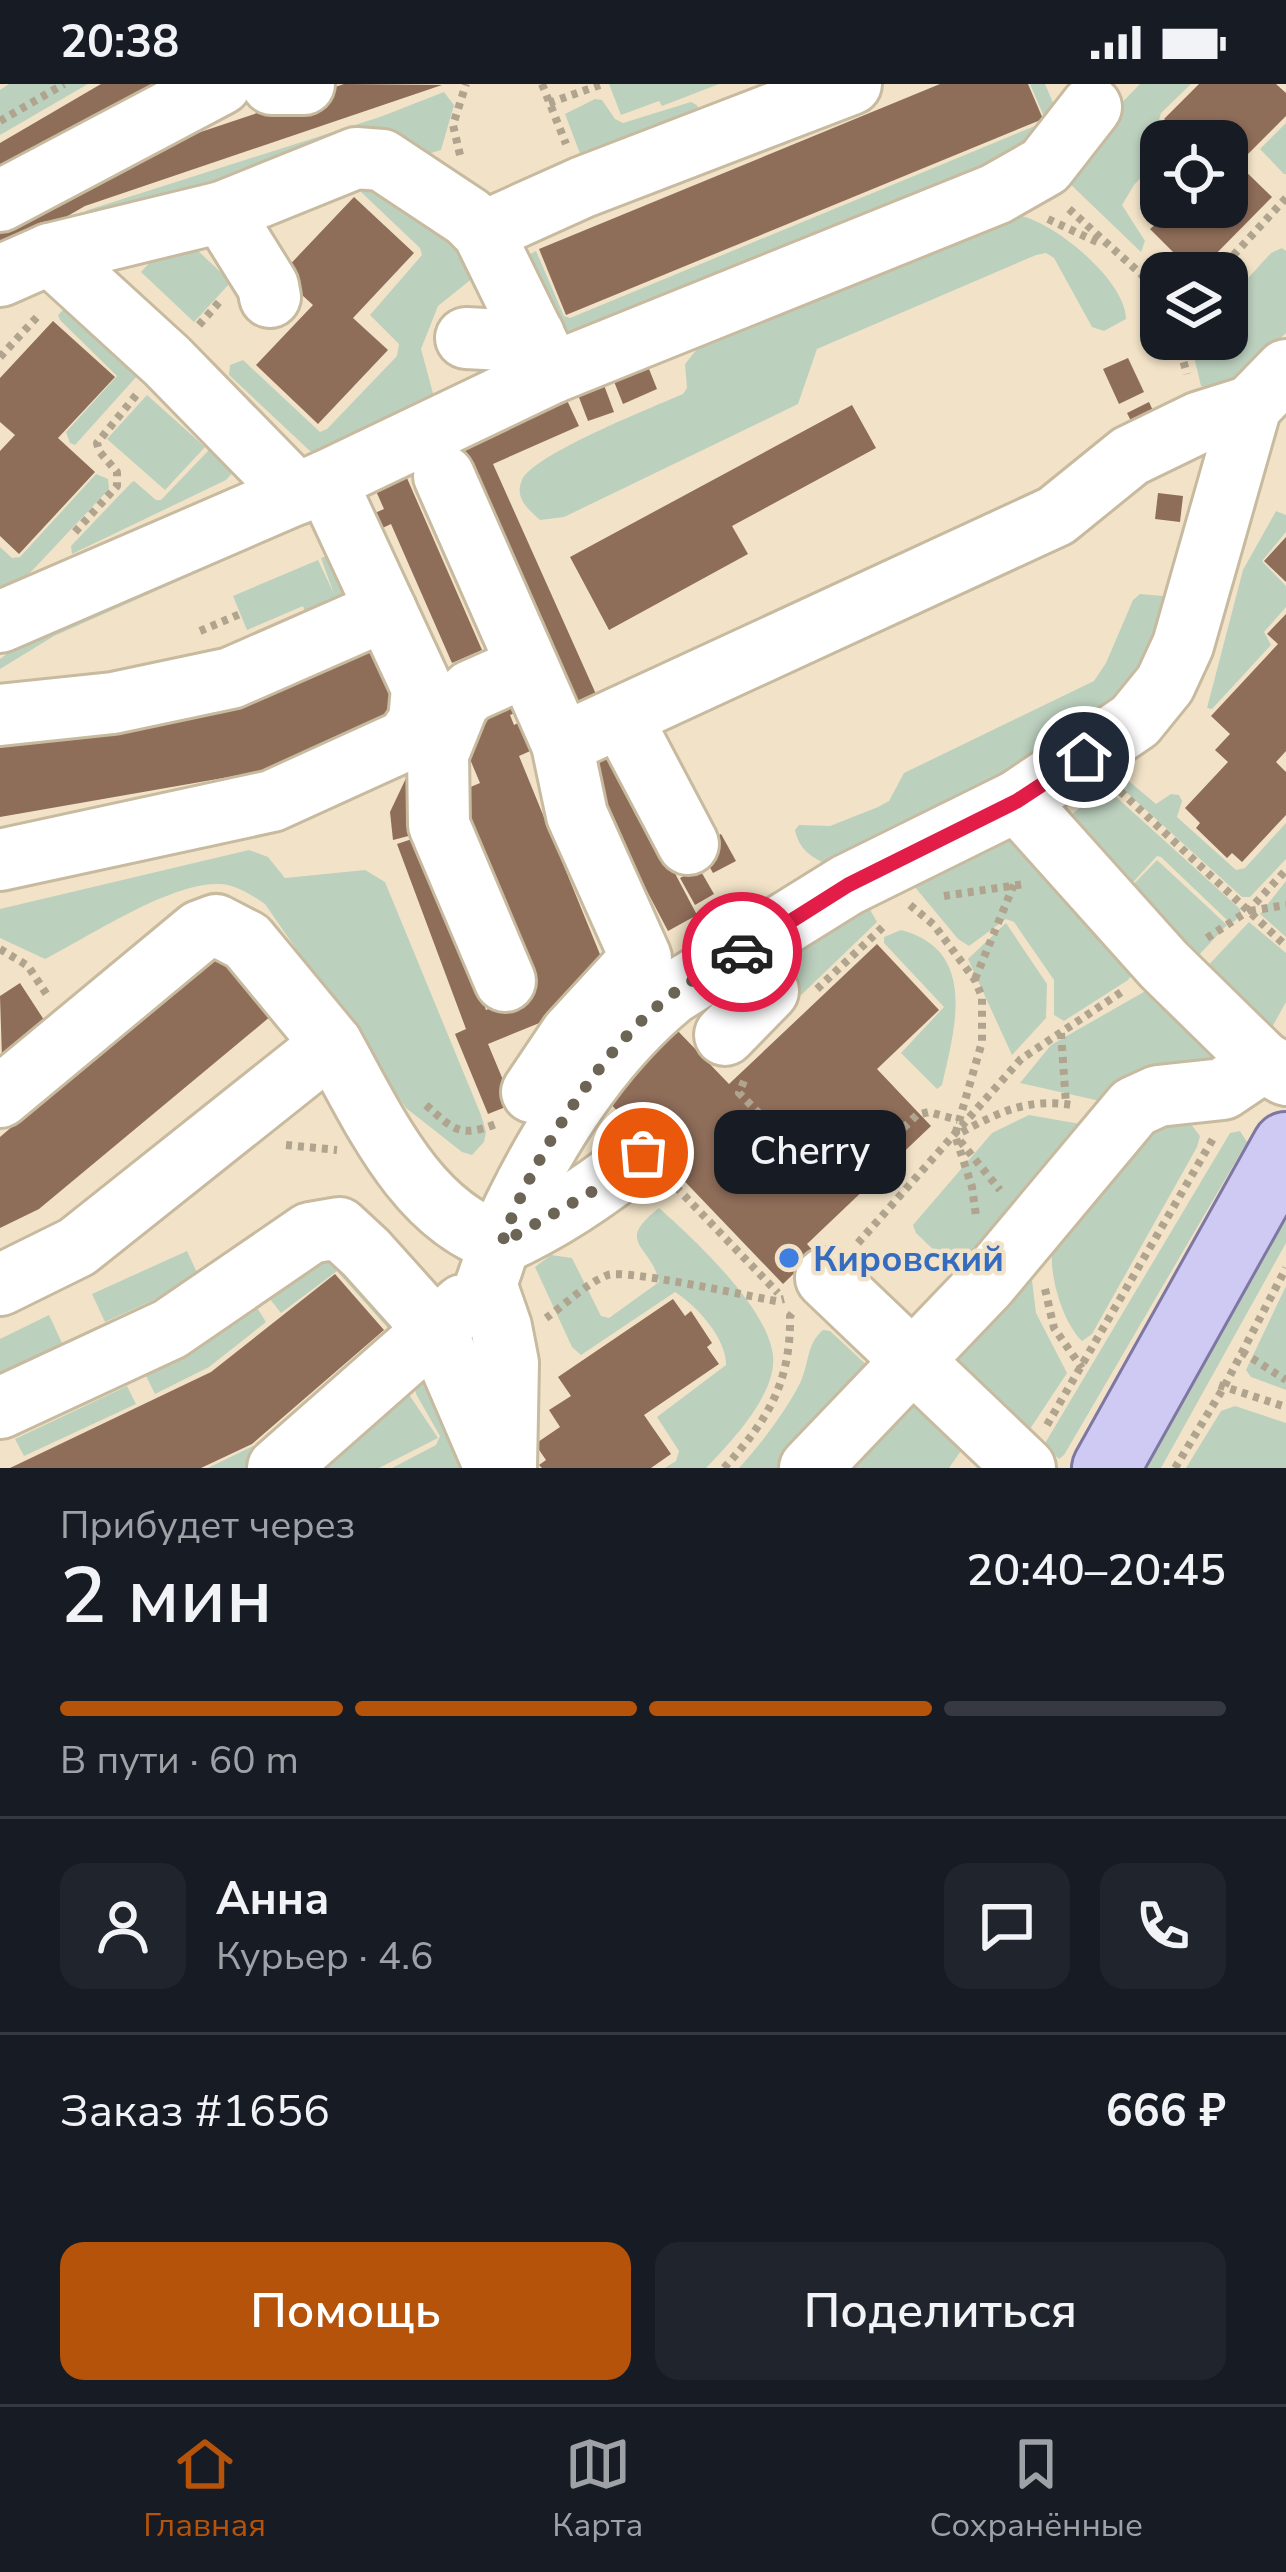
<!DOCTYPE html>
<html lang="ru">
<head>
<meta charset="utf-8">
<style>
  :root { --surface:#171b24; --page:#20242c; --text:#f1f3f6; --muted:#9ea1a6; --line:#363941; --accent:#b45309 }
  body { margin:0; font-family:"Nunito Sans",sans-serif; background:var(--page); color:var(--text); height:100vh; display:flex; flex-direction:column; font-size:45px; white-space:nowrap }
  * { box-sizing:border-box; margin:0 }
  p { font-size:39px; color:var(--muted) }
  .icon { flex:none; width:66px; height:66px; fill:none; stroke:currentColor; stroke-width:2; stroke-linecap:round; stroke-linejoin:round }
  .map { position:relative; height:1384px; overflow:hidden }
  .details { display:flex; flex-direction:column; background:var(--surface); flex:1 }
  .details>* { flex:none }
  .buttons { position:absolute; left:1140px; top:36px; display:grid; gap:24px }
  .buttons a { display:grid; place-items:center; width:108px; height:108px; border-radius:24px; background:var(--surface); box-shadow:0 3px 9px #0004; font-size:60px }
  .pin { position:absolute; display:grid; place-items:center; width:102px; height:102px; color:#fff; margin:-51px; border:6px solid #fff; border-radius:50%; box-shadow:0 3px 12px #0007 }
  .courier { position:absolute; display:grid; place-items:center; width:120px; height:120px; margin:-60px; border:9px solid #e11d48; border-radius:50%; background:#fff; color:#222; box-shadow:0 3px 15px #0007 }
  .bubble { position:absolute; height:84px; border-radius:24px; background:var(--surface); box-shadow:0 3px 9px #0004; font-size:39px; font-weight:600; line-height:84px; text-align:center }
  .head em { font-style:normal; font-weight:600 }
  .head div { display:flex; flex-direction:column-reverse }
  .head { display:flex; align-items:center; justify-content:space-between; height:204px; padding:0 60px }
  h1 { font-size:78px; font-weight:600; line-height:90px }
  .bar { display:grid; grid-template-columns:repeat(4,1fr); gap:18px 12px; align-content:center; height:144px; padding:0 60px }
  .bar i { height:15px; border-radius:9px; background:var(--line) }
  .bar .selected { background:var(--accent) }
  .bar p { grid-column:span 4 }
  .line { display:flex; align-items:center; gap:30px; padding:0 60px; border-top:3px solid var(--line) }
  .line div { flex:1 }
  .round { display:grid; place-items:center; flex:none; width:126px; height:126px; border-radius:24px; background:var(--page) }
  .primary-button { display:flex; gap:24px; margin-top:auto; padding:24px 60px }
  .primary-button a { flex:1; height:138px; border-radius:24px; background:var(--accent); color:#fff; font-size:48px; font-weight:600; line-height:138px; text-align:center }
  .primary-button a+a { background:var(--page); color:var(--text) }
  .status { display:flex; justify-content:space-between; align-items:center; height:84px; padding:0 60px; background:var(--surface); direction:ltr }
  .status svg { height:33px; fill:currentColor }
  .dock { display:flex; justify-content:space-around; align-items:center; height:168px; border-top:3px solid var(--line); background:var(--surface); font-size:33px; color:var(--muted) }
  .dock a { display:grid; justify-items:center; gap:6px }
  .dock .selected { color:var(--accent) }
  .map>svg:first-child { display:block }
  .green { fill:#bcd0be }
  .building { fill:#8e6d59 }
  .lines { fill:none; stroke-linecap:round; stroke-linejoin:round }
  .minor-casing { stroke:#c7ba9f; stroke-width:66 }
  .major-casing { stroke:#7e77a1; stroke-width:72 }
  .path { stroke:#b0a48f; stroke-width:8; stroke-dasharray:6 6; stroke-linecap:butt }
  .minor { stroke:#fff; stroke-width:60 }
  .major { stroke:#cfcaf4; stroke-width:66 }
  .done { stroke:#6c6454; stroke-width:12; stroke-dasharray:0 21.6 }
  .route { stroke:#e11d48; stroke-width:15 }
  .shop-dot { fill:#3f7fe0; stroke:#f2e3c8; stroke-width:4.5 }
  .labels { text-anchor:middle; stroke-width:9; stroke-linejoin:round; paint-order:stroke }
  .shop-label { font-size:36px; font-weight:bold; fill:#366cbe; stroke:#f2e3c8; text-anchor:start }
</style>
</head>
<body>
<div class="status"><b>20:38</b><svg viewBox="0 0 49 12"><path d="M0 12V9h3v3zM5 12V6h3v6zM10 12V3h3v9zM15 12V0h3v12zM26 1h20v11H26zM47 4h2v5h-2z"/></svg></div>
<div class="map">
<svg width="1286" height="1384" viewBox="0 0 1286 1384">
  <rect width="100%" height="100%" fill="#f2e3c8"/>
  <g class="green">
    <path d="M 9,0 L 88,0 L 0,51 L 0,6 Z"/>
    <path d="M 609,0 L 719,0 L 662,22 L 659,17 L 621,31 Z"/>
    <path d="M 1030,0 L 1045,0 L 1061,37 L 1058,53 L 569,257 L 522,174 L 536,167 L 564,232 L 570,234 L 1042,39 L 1045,35 Z"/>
    <path d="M 1140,0 L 1191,0 L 1161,29 L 1159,36 L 1166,57 L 1161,57 L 1161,72 L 1134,101 L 1122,121 L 1145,157 L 1141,168 L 1065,95 L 1062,80 Z"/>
    <path d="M 444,8 L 454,21 L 441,66 L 428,70 L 386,59 L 71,136 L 88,126 L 380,33 Z"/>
    <path d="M 595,15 L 602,16 L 615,35 L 623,39 L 691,18 L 697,21 L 706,44 L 584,80 L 565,30 Z"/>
    <path d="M 1286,39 L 1286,90 L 1284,90 L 1260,65 Z"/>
    <path d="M 392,101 L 484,185 L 438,222 L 421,265 L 434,313 L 321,369 L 310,367 L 229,291 L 230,281 L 243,276 L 320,348 L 327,345 L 397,272 L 399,260 L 370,231 L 422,171 L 420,164 L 361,108 L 363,102 Z"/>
    <path d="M 1017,131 C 1054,137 1126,197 1126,235 L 1104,247 L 1092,243 L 1054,174 L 1046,169 L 1036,171 L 817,265 L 798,320 L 564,433 L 540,436 C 528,425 514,414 522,396 C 532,371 653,323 683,310 L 687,304 L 685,280 L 705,255 Z"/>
    <path d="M 178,148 L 231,198 L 194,238 L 141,188 Z"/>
    <path d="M 1282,164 L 1286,167 L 1286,249 C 1263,271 1236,309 1201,302 L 1190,256 L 1227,255 L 1227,217 L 1271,169 Z"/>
    <path d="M 77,212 L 146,282 L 75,361 L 70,359 L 66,348 L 117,292 L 60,236 L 58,231 Z"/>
    <path d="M 151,298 L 234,387 L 226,396 L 72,470 L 71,462 L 131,399 L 134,397 L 156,416 L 161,416 L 208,367 L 208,359 L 151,306 Z"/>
    <path d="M 147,311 L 205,363 L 165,406 L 107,355 Z"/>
    <path d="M 96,390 L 108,395 L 109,405 L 12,508 L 0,510 L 0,463 L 12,474 L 20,473 Z"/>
    <path d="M 1276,427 L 1286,431 L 1286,448 L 1262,477 L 1286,502 L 1286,523 L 1264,548 L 1271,561 L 1212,625 L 1207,624 L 1243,486 Z"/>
    <path d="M 310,432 L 307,440 L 54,552 L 0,585 L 0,575 L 46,541 Z"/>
    <path d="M 340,467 L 351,516 L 312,545 L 303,522 L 247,546 L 233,512 L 318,476 L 334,510 L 321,474 Z"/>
    <path d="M 1140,510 L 1163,512 L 1176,521 L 1130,604 L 1070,660 L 826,780 C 810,772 799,765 795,746 L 799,741 L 830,742 L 878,723 L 889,717 L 904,689 L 1094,597 L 1106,579 L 1133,516 Z"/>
    <path d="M 1118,688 L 1156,720 L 1171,710 L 1179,711 L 1182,717 L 1177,733 L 1236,786 L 1245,784 L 1286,739 L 1286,775 L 1250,813 L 1242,813 L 1113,696 L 1112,689 Z"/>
    <path d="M 1104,702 L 1240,825 L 1241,830 L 1234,838 L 1227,836 L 1161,773 L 1157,772 L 1125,807 L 1060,741 Z"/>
    <path d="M 1022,749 L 1135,885 L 1128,896 L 1064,937 L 1054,931 L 1054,896 L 1014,838 L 1006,835 L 969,862 L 958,855 L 914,802 Z"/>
    <path d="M 249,766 L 268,773 L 285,794 L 365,786 L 385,798 L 481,1031 L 486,1048 L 484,1058 L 472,1071 L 462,1068 L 406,1024 L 265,820 C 252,811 236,801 221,800 C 172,797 90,852 45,875 L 0,854 L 0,825 Z"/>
    <path d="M 1157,776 L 1227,841 L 1197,873 L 1127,807 Z"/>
    <path d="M 1286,797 L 1286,853 L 1260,830 Z"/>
    <path d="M 868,822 L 877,838 L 799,913 L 791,912 L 763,876 Z"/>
    <path d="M 1249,838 L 1286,869 L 1286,918 L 1270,947 L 1202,888 Z"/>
    <path d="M 1006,839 L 1047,900 L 1046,934 L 1012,971 L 968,875 Z"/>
    <path d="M 901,846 C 978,866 955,944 942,1001 L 937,1005 L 901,969 L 944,923 L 884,859 L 884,853 Z"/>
    <path d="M 1156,901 L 1240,975 L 1109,1019 L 1020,999 L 1051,961 Z"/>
    <path d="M 1029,1031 L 1086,1041 L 965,1196 L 916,1149 L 913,1141 L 992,1049 Z"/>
    <path d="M 1187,1035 L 1200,1052 L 1197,1063 L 1092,1250 L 1082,1257 C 1062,1238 1047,1186 1053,1159 C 1056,1142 1113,1066 1126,1046 Z"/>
    <path d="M 1240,1047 L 1247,1058 L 1064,1371 L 1059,1375 L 1044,1361 L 1230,1049 Z"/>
    <path d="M 1286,1110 L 1286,1159 L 1161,1384 L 1131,1384 Z"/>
    <path d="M 659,1124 C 694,1155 769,1225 773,1272 C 777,1310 730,1359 706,1384 L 665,1384 L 676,1377 L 679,1367 L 657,1333 L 726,1281 C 727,1255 696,1221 675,1208 L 581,1271 L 572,1263 L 535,1183 L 551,1171 L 572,1174 L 601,1232 L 609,1234 L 659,1198 C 652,1161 613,1160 659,1124 Z"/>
    <path d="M 331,1166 L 413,1257 L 261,1384 L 208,1384 L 255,1361 L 387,1251 L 387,1243 L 337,1187 L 281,1229 L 266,1210 Z"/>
    <path d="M 187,1167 L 200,1195 L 105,1238 L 92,1210 Z"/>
    <path d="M 1031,1188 L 1036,1229 L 1067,1289 L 1028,1348 L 950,1270 Z"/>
    <path d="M 1286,1202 L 1286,1306 L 1251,1293 L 1246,1286 Z"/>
    <path d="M 256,1222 L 266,1238 L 209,1283 L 155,1310 L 146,1292 L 199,1265 Z"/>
    <path d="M 49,1231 L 62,1259 L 0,1289 L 0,1255 Z"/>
    <path d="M 823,1246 L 830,1247 L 872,1286 L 790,1384 L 739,1384 C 762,1358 785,1329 801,1297 C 809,1279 807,1259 823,1246 Z"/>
    <path d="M 421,1296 L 433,1296 L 472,1384 L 392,1384 L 436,1361 L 440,1352 L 416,1310 L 415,1302 Z"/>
    <path d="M 127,1302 L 136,1320 L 24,1372 L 15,1355 Z"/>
    <path d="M 911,1302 L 967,1358 L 949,1384 L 851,1384 Z"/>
    <path d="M 406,1306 L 438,1354 L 379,1384 L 315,1384 Z"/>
    <path d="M 1235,1322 L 1286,1339 L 1286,1384 L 1186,1384 L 1221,1327 Z"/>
  </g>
  <g class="building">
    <path d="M 101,0 L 173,0 L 0,101 L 0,59 Z"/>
    <path d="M 344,0 L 442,1 L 85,122 L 0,171 L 0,131 L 72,91 Z"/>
    <path d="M 940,0 L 1028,0 L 1043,35 L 566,231 L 539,165 Z"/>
    <path d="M 1199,0 L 1276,0 L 1286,9 L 1286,32 L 1238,80 L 1272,113 L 1202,184 L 1186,169 L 1180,175 L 1150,145 L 1157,139 L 1143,125 L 1161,106 L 1161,123 L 1227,123 L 1227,57 L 1187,57 L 1164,35 Z"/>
    <path d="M 354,113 L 414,169 L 353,234 L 388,266 L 318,340 L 256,281 L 313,221 L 280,191 Z"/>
    <path d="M 53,237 L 115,293 L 58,354 L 95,388 L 19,470 L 0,452 L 0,367 L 15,351 L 0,338 L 0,294 Z"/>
    <path d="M 1128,274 L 1144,308 L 1119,320 L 1103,285 Z"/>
    <path d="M 647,280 L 657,305 L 623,320 L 613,295 Z"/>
    <path d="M 601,293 L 614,328 L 588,337 L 575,303 Z"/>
    <path d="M 565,312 L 579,342 L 493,380 L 604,628 L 575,641 L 451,363 Z"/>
    <path d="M 1149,318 L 1160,342 L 1139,353 L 1127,329 Z"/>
    <path d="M 852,321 L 876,364 L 732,442 L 748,470 L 609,546 L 570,473 Z"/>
    <path d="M 403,385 L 482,566 L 452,579 L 391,440 L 374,448 L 368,432 L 384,425 L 372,398 Z"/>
    <path d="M 1158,409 L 1183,412 L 1180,438 L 1155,435 Z"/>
    <path d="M 1286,453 L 1286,498 L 1264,477 Z"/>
    <path d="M 1286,530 L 1286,667 L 1276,678 L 1286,688 L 1286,731 L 1242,778 L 1232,769 L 1227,774 L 1196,744 L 1200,739 L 1185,724 L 1228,678 L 1215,666 L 1230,650 L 1211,632 L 1278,560 L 1267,550 Z"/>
    <path d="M 377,554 L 408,622 L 274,685 L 0,733 L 0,654 Z"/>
    <path d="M 505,605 L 515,629 L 510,631 L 514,641 L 526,635 L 537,664 L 519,672 L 606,885 L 576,897 L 586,920 L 488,960 L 513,1020 L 488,1030 L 455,950 L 466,945 L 397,760 L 421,752 L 486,926 L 535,906 L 454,710 L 480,699 L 459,649 L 487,638 L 477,616 Z"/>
    <path d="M 607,661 L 697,831 L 668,847 L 578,676 Z"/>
    <path d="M 408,690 L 425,697 L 420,749 L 393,756 L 390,728 Z"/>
    <path d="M 721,750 L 736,777 L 713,789 L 698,762 Z"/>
    <path d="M 699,784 L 714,810 L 695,821 L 680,794 Z"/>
    <path d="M 227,858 L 283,922 L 39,1125 L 0,1144 L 0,1053 Z"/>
    <path d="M 877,860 L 939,926 L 877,985 L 931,1042 L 807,1160 L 815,1169 L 783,1200 L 603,1012 L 675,944 L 729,1000 Z"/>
    <path d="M 20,899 L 46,939 L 21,954 L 25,960 L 2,975 L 0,912 Z"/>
    <path d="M 335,1190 L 384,1246 L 252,1360 L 201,1384 L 10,1384 L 211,1288 Z"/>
    <path d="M 673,1215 L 685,1232 L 691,1227 L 712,1259 L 707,1263 L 719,1280 L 644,1331 L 671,1370 L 651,1384 L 542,1384 L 539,1381 L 546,1376 L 535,1360 L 560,1343 L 549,1326 L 571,1312 L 558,1293 Z"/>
  </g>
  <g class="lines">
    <g class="minor-casing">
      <g id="minor">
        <path d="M 272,0 L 304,0"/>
        <path d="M 0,117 L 221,0"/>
        <path d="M 222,128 L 268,202 L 270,213"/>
        <path d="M 483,148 L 583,103 L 851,0"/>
        <path d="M 50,170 L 167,277 L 297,410"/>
        <path d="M 0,192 L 50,170 L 222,128 L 356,74 L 382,76 L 468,133 L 483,148 L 552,289"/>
        <path d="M 466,254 L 504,256 L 534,251"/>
        <path d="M 444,392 L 562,660 L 577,731 L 641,874 L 571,950 L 532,1008"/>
        <path d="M 0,538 L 326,397 L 552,289 L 996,110 L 1045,82 L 1091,23"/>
        <path d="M 0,631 L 113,619 L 231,594 L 386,526"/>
        <path d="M 621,633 L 688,760"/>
        <path d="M 562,660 L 1056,432 L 1130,372 L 1200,338 L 1251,322"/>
        <path d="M 1017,717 L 1164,881 L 1263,978"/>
        <path d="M 0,776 L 272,717 L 406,656 L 419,637 L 422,604 L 326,397"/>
        <path d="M 505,897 L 439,741 L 438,670 L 459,618 L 471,607 L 527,582"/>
        <path d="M 725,951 L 768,907 L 739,870"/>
        <path d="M 0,1013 L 200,847 L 216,841 L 247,857 L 332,960"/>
        <path d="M 826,1194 L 1025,1384"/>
        <path d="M 0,1201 L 77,1163 L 332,960 C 373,1033 416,1133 502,1159 C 553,1136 600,1104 643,1069"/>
        <path d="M 0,1324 L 170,1245 L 310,1149 L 339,1144 L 366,1169 L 436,1247 L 495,1384"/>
        <path d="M 278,1384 L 463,1221"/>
        <path d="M 506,1384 L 508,1279 L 501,1243 L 486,1200 C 496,1174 503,1145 516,1120 C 554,1043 605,965 672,910 L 847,801 L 1017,717 L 1135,637 L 1165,600 L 1183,561 L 1251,322 L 1286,286"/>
        <path d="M 810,1384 L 986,1200 L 1134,1023 L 1158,1012 L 1223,1005 L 1263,978 L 1286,991"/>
      </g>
    </g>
    <g class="major-casing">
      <path id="major" d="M 1106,1384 L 1286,1062"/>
    </g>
    <g class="path">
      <path d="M 542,0 L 566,60"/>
      <path d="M 549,19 L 603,0"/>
      <path d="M 0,37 L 64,0"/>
      <path d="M 460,71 L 453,41 L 466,0"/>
      <path d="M 1069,125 L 1142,191 L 1161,215"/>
      <path d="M 1048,135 L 1099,159"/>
      <path d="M 1217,189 L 1286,114"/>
      <path d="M 199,241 L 221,216"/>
      <path d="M 1227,249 L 1234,271"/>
      <path d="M 1177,255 L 1187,290"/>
      <path d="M 0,273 L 37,233"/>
      <path d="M 75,448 L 117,402 L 117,388 L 99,367 L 97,359 L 137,310"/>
      <path d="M 200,547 L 240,530"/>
      <path d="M 1120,707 L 1286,862"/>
      <path d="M 944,812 L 1024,800"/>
      <path d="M 910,821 L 934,841 L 975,896 L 982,913 L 982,958 L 955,1051 L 972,1103 L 976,1132"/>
      <path d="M 1250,827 L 1286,821"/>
      <path d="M 1207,854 L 1248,827 L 1286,786"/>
      <path d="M 0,865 L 28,882 L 49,914"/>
      <path d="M 975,895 L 1015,798"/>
      <path d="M 817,905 L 885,841"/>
      <path d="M 1061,949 L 1066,1020"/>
      <path d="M 744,997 L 739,1009 L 833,1104 L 848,1097 L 917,1031 L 929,1028 L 958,1036"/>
      <path d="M 426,1021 C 454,1046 460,1054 496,1040"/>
      <path d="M 962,1048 C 999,1028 1028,1014 1072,1021"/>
      <path d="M 960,1057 L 1000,1106"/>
      <path d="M 286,1061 L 337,1066"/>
      <path d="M 676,1103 L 778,1209"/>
      <path d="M 858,1159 L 1021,975 L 1123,907"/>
      <path d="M 1045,1205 L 1054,1244 L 1082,1284"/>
      <path d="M 546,1234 C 565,1221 586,1199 608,1191 C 626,1185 748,1212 776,1217 L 784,1215"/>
      <path d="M 1242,1268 L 1286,1296"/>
      <path d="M 1219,1301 L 1286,1323"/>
      <path d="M 1047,1341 L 1214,1053"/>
      <path d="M 724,1384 C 768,1336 791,1298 790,1232 L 794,1227"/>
      <path d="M 1175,1384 L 1224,1303 L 1286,1184"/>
    </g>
    <use href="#minor" class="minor"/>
    <use href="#major" class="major"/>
  </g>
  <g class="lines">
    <path class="done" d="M 643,1069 L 602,1102 L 502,1159 C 529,1079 602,963 670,912 C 692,895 718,882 742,868"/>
    <path class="route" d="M 742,868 L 848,801 L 1017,717 L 1084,673"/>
  </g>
  <circle class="shop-dot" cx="789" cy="1174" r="12"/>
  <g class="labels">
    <g class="shop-label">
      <text x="813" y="1187">Кировский</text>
    </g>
  </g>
</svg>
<div class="buttons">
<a><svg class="icon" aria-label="locate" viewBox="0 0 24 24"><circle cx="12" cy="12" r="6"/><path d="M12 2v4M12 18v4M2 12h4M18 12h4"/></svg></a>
<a><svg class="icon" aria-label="layers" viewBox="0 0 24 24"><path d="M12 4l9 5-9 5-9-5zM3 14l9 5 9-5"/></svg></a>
</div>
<div class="pin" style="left:643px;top:1069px;background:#ea580c"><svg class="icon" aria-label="bag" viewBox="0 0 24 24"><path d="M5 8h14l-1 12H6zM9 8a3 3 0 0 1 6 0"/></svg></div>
<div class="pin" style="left:1084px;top:673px;background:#1f2937"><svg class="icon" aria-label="home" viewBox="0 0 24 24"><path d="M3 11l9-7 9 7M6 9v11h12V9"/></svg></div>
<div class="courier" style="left:742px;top:868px"><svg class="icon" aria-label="car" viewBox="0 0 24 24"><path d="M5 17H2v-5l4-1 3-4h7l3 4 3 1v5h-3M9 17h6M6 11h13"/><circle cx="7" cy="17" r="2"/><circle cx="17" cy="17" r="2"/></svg></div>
<div class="bubble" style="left:714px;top:1026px;width:192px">Cherry</div>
</div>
<section class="details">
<div class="head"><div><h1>2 мин</h1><p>Прибудет через</p></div><em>20:40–20:45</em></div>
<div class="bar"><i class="selected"></i><i class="selected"></i><i class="selected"></i><i></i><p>В пути · 60 m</p></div>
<div class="line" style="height:216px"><a class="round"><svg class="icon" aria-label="person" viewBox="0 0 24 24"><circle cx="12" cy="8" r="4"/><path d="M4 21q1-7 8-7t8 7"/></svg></a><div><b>Анна</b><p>Курьер · 4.6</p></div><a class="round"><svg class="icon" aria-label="chat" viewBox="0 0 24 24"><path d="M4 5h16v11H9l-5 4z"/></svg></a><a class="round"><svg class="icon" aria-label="phone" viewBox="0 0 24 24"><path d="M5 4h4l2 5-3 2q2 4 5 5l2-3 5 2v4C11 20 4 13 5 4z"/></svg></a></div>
<div class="line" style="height:156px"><div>Заказ #1656</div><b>666 ₽</b></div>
<div class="primary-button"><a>Помощь</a><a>Поделиться</a></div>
</section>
<nav class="dock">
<a class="selected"><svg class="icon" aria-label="home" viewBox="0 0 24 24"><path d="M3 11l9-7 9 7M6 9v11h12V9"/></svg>Главная</a>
<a><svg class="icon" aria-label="map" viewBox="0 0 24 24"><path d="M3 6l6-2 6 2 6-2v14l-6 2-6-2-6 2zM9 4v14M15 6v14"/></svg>Карта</a>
<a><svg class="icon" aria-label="saved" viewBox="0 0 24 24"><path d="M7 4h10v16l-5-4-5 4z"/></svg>Сохранённые</a>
</nav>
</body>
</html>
